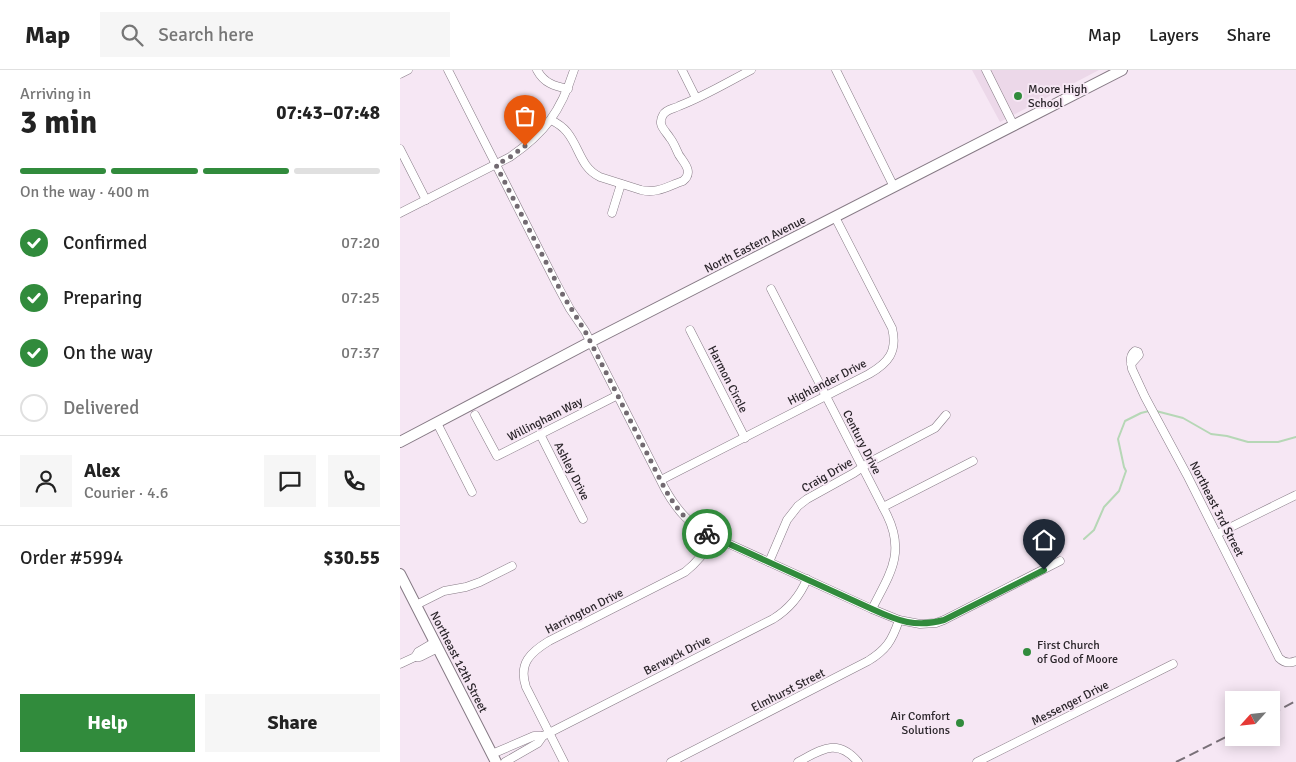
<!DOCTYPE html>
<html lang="en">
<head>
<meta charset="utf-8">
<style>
  :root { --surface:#fff; --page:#f6f6f6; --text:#222; --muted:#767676; --line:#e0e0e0; --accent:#318b3c }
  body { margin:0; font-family:Signika,sans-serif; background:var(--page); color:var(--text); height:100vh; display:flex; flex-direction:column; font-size:19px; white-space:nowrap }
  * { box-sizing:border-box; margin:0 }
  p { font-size:16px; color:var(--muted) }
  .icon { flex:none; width:28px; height:28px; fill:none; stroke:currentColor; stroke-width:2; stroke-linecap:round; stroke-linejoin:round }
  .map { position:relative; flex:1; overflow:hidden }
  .panel { display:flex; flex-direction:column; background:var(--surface); width:400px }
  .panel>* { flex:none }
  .needle { width:32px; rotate:243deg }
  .buttons { position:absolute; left:825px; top:621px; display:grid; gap:10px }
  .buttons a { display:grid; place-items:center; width:55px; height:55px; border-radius:0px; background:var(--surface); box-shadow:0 2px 12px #0003; font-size:25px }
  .pin { position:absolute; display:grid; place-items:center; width:42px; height:42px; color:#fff; margin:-51px -21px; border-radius:50% 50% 50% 0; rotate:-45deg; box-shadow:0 0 5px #0007 }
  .pin .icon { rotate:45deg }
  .courier { position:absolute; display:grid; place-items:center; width:50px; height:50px; margin:-25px; border:4px solid #318b3c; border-radius:50%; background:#fff; color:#222; box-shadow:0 1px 6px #0007 }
  .head em { font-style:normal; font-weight:800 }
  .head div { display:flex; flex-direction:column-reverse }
  .head { display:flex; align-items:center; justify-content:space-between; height:85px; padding:0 20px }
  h1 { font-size:32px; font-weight:800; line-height:38px }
  .bar { display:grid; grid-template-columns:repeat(4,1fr); gap:8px 5px; align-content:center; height:60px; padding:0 20px }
  .bar i { height:6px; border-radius:4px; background:var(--line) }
  .bar .selected { background:var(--accent) }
  .bar p { grid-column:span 4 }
  .line { display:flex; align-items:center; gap:12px; padding:0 20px; border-top:1px solid var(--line) }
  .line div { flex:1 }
  .round { display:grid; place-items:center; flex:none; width:52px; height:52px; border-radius:0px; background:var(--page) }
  ol { padding:0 20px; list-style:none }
  li { display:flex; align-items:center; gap:15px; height:55px }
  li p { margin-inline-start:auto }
  li .icon { padding:5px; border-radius:50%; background:var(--accent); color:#fff; stroke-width:4 }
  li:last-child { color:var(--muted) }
  li i { width:28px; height:28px; border:2px solid var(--line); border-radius:50% }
  .action { display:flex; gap:10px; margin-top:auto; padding:10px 20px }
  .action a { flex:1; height:58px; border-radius:0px; background:var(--accent); color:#fff; font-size:20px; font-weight:800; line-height:58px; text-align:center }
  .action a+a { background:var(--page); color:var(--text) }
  header { display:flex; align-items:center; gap:30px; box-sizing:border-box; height:70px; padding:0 25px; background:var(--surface); border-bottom:1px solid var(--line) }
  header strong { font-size:24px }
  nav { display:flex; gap:28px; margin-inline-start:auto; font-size:18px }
  .search { width:350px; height:45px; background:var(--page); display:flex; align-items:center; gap:12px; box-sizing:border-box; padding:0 18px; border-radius:0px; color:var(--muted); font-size:19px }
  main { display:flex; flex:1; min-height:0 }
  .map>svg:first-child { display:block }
  .built { fill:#ecd8e9 }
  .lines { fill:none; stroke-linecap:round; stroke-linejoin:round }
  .stream { stroke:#b6d7b6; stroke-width:2 }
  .minor-casing { stroke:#867a85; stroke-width:9 }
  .major-casing { stroke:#867a85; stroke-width:12 }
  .minor { stroke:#fff; stroke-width:8 }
  .major { stroke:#fff; stroke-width:10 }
  .rail { stroke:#797078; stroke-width:2; stroke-dasharray:10 5; stroke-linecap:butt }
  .done { stroke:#726a71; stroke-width:5; stroke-dasharray:0 9 }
  .route { stroke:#318b3c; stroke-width:6 }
  .poi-dot { fill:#318b3c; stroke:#f6e7f4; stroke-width:2 }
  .labels { text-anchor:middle; stroke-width:4; stroke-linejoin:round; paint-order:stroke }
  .poi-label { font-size:12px; fill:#2b262b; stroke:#f6e7f4; text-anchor:start }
  .street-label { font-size:12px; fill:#2b262b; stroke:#f6e7f4 }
</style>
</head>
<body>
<header>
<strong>Map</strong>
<div class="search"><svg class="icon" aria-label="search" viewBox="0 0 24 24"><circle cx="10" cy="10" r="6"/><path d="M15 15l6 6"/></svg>Search here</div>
<nav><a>Map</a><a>Layers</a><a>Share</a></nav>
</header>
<main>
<section class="panel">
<div class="head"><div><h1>3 min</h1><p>Arriving in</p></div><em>07:43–07:48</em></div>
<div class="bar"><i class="selected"></i><i class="selected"></i><i class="selected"></i><i></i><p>On the way · 400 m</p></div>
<ol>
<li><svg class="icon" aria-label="check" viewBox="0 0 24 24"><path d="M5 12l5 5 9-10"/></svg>Confirmed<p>07:20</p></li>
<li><svg class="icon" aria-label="check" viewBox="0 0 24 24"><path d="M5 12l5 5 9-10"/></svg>Preparing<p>07:25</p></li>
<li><svg class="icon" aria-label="check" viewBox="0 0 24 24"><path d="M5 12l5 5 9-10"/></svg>On the way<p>07:37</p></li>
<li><i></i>Delivered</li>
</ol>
<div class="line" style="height:90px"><a class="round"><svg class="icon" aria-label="person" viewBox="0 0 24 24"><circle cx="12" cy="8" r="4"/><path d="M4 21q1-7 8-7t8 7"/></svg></a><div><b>Alex</b><p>Courier · 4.6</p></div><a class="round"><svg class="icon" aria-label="chat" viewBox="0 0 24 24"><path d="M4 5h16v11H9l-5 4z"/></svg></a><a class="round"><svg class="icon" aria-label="phone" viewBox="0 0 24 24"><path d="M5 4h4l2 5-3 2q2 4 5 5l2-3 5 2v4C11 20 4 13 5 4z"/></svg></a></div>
<div class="line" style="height:65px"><div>Order #5994</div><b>$30.55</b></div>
<div class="action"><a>Help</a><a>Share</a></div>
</section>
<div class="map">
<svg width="896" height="692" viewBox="0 0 896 692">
  <rect width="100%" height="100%" fill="#f6e7f4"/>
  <path class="built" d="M 572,0 L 699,0 L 600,52 Z"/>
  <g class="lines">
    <g class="stream">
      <path d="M 756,341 L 783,348 L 811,364 L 827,366 L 848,372 L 878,372 L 896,367"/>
      <path d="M 684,469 L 694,460 L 704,437 L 719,421 L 726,401 L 724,397 L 718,369 L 725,351 L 741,343 L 749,341"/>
    </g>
    <g class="minor-casing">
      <g id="minor">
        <path d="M 48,0 L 155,211 L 170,239 L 185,261 L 265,419 C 278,442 290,455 314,467 L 472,539 L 499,550 L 520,554 L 536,553 L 544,550 L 660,491"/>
        <path d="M 137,0 C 144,13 154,16 168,19"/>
        <path d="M 282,0 L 296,28"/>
        <path d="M 436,0 L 494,117"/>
        <path d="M 586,0 L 614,56"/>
        <path d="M 0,4 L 8,0"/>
        <path d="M 151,50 C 157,53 163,57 167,62 C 180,78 180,97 200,107 L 241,120 C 257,124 268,116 283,111 C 294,102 284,93 279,85 C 276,79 274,73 270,68 C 265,60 257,55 263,45 C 266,39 274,39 279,36 C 303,27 328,12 351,0"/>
        <path d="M 0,79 L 26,130"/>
        <path d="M 0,143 L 110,87 C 145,63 161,41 174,0"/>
        <path d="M 212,143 L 221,114"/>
        <path d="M 371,219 L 487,445 C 506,484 489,505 472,539"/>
        <path d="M 290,260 L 345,368"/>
        <path d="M 731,294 L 739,285 L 738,282 L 735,281 C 729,286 731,291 732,299 L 745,327 L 787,405 L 879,588 C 884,593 889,594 896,591"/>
        <path d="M 75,345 L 97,386 L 218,325"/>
        <path d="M 37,353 L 72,422"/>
        <path d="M 140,364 L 183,449"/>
        <path d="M 261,410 L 469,304 C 488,293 498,282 492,258 L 435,147"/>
        <path d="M 483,437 L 573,391"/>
        <path d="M 817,464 L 896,425"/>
        <path d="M 369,492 L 387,450 L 398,436 L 407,429 L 454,403 L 470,392 L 535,358 L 546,345"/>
        <path d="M 16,535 L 44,521 L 66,517 L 80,512 L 112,496"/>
        <path d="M 15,587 L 20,587 L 38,578"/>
        <path d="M 0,594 L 15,587 L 18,582 L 35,572"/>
        <path d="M 92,684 L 134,666 L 143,666 L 149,663 L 373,549 C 389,539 400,526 407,509"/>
        <path d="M 105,692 L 138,673 L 143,666"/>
        <path d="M 164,692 L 126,617 C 118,593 131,582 149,571 L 285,502 C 298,492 306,481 314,467"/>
        <path d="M 271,692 L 468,591 C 486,580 492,571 499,550"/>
        <path d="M 398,692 C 421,680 437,667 458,692"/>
        <path d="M 577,692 L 773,594"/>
      </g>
    </g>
    <g class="major-casing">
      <g id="major">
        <path d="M 0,372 L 190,272 L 722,0"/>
        <path d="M 0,504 L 96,692"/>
      </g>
    </g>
    <use href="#minor" class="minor"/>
    <use href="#major" class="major"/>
    <g class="rail">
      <path d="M 871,644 L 896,631"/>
      <path d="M 776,692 L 834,663"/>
    </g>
  </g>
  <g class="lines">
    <path class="done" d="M 125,76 L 110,87 L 96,95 L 164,227 L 185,261 L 265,419 C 276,438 287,453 307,464"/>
    <path class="route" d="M 307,464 L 472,539 C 498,551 516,558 544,550 L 644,500"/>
  </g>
  <g class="poi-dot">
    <circle cx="618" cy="26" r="5"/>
    <circle cx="627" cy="582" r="5"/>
    <circle cx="560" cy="653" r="5"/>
  </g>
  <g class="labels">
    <g class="poi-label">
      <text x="628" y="23">Moore High<tspan x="628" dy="14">School</tspan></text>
      <text x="637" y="579">First Church<tspan x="637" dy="14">of God of Moore</tspan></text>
      <text x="550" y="650" text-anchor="end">Air Comfort<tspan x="550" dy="14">Solutions</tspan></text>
    </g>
    <g class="street-label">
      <text transform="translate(355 174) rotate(-27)" y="4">North Eastern Avenue</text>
      <text transform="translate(328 309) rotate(63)" y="4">Harmon Circle</text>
      <text transform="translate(427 312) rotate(-27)" y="4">Highlander Drive</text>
      <text transform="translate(145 349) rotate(-27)" y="4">Willingham Way</text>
      <text transform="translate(462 372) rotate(63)" y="4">Century Drive</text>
      <text transform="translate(172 401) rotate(63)" y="4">Ashley Drive</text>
      <text transform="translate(427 405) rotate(-30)" y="4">Craig Drive</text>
      <text transform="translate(817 439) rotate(63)" y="4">Northeast 3rd Street</text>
      <text transform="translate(184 541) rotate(-27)" y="4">Harrington Drive</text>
      <text transform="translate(277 585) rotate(-27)" y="4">Berwyck Drive</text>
      <text transform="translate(59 592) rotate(63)" y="4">Northeast 12th Street</text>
      <text transform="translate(388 620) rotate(-27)" y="4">Elmhurst Street</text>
      <text transform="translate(670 633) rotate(-27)" y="4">Messenger Drive</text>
    </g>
  </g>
</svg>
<div class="buttons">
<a><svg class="needle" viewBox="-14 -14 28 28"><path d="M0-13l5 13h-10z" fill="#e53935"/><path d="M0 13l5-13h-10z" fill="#767676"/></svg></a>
</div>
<div class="pin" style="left:125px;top:76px;background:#ea580c"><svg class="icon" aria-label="bag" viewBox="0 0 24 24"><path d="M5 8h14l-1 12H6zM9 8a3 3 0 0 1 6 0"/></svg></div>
<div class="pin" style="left:644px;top:500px;background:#1f2937"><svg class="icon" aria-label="home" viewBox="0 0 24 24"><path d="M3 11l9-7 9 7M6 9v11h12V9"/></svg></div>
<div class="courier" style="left:307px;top:464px"><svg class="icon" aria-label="bike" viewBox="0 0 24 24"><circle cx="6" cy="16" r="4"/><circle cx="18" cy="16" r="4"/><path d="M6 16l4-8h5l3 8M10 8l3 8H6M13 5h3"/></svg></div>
</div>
</main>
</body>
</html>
